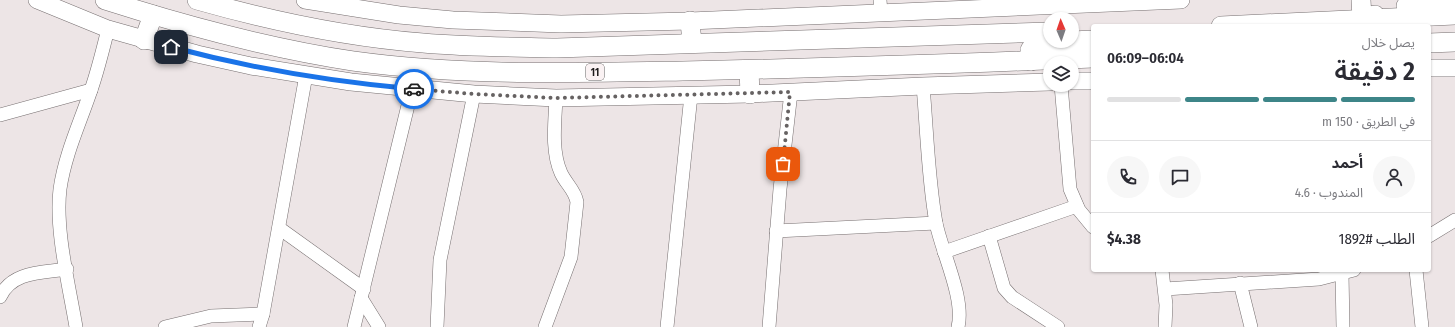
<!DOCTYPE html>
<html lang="ar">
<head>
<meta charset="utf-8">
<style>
  :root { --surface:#fff; --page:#f7f7f7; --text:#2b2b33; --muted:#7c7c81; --line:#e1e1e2; --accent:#3d8588 }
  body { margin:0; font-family:"Fira Sans Condensed","Noto Sans Arabic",sans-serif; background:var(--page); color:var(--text); direction:rtl; height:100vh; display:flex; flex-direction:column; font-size:15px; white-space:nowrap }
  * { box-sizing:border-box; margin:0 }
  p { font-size:13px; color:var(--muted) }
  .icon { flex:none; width:22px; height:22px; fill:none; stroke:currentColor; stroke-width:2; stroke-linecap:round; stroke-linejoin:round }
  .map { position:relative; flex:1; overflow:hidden; direction:ltr }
  .drawer { position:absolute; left:1091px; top:24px; width:340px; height:248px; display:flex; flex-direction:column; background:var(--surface); border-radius:4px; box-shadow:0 1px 3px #0004; direction:rtl }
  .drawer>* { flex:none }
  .needle { width:26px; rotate:358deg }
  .fabs { position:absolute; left:1043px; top:12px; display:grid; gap:8px }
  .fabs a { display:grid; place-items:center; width:36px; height:36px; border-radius:50%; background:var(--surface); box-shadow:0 1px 3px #0004; font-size:20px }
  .pin { position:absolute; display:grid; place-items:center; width:34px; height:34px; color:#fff; margin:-17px; border-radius:8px; box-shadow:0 2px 6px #0006 }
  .courier { position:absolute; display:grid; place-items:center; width:40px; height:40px; margin:-20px; border:3px solid #1a73e8; border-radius:50%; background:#fff; color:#222; box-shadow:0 1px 5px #0007 }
  .summary em { font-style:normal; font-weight:600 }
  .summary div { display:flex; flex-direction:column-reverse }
  .summary { display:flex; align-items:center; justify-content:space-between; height:68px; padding:0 16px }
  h1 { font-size:26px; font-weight:600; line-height:30px }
  .bar { display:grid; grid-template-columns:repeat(4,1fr); gap:6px 4px; align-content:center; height:48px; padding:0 16px }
  .bar i { height:5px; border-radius:3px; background:var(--line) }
  .bar .active { background:var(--accent) }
  .bar p { grid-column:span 4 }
  .line { display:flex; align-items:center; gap:10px; padding:0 16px; border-top:1px solid var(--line) }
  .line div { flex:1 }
  .round { display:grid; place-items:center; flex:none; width:42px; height:42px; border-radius:21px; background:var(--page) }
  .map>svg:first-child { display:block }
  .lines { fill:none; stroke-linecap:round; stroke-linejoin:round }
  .minor-casing { stroke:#766f70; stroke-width:14 }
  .major-casing { stroke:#766f70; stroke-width:18 }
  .highway-casing { stroke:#766f70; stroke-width:20 }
  .minor { stroke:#fff; stroke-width:13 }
  .major { stroke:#fff; stroke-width:17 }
  .highway { stroke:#fff; stroke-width:19 }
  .done { stroke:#666262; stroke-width:4; stroke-dasharray:0 7.2 }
  .route { stroke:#1a73e8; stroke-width:5 }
  .labels { text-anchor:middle; stroke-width:4; stroke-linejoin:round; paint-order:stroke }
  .shield { fill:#faf2f3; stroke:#5f5c5c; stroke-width:1 }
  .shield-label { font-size:10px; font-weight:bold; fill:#1d1b1b }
</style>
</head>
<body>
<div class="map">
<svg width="1455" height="327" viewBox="0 0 1455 327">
  <rect width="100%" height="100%" fill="#ede5e6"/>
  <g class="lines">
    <g class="minor-casing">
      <g id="minor">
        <path d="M 880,0 L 881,13"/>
        <path d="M 1061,85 L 1070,189 L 1079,210 L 1093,227"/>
        <path d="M 923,86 C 927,131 928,178 936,223 C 942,253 965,298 958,327"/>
        <path d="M 0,115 L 91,90"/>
        <path d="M 279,228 L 364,289"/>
        <path d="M 776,231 L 936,223"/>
        <path d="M 989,236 L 1004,288 L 1012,297 L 1058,327"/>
        <path d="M 1429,236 L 1455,220"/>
        <path d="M 944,252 L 1077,206"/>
        <path d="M 1162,270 L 1166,305 L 1165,327"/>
        <path d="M 1416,270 L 1422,327"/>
        <path d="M 1342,274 L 1343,327"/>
        <path d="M 1240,283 L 1251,327"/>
        <path d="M 1165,289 L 1319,279 L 1354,270"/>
        <path d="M 0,297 C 12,271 42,273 67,269"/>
        <path d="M 361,298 L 379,327"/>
        <path d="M 76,327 C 69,285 55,230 60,189 C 65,154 80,123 91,90 C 98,70 103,49 108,29"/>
        <path d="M 165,327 L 211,316 L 263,314"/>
        <path d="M 259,327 L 263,314 L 306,75"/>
        <path d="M 354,327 L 412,89"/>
        <path d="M 437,327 L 440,260 L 474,94"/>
        <path d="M 545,327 L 571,257 L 577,202 C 575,190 566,184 561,173 C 551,151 555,122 556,98"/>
        <path d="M 667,327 L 691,95"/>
        <path d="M 769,327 L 780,189 L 791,92"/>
      </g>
    </g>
    <g class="major-casing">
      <g id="major">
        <path d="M 37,0 L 108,29 L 197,54 L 251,66 L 351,82 L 474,94 L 556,98 L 750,94 L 923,86 L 1050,82"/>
        <path d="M 305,0 L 399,15 L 453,20 L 561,24 L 690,21 L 1181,0"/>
        <path d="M 1429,68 L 1455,68"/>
        <path d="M 1072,81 L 1093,81"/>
      </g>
    </g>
    <g class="highway-casing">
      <g id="highway">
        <path d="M 105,0 C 186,26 268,48 353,61 C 462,76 572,73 683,71 C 819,68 956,64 1093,58"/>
        <path d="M 197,0 C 271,21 346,37 423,43 C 468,47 512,47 557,48 L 1050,32"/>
        <path d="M 1361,0 L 1362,18 L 1375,15"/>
        <path d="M 1406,6 L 1448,0"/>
        <path d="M 690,21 L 692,43"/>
        <path d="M 1221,26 L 1455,15"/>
        <path d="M 144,40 L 153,15"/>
        <path d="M 1072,41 L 1093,40"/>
        <path d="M 1429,43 L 1455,42"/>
        <path d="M 1031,61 L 1030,50 L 1035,43 L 1068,41"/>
        <path d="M 749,70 L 750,94"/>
      </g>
    </g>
    <use href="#minor" class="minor"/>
    <use href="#major" class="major"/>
    <use href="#highway" class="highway"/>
  </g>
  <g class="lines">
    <path class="done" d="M 414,89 L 474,94 L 556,98 L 790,92 L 783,164"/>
    <path class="route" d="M 171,47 C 250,68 333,82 414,89"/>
  </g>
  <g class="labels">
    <rect class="shield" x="586" y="64" width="18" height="16" rx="3"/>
    <g class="shield-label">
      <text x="595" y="76">11</text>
    </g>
  </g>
</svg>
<div class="fabs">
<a><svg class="needle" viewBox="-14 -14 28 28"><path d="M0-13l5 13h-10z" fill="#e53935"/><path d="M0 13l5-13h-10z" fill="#7c7c81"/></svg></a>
<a><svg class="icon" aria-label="layers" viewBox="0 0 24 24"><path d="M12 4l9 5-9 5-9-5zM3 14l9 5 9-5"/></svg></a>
</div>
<div class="pin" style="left:783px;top:164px;background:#ea580c"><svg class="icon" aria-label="bag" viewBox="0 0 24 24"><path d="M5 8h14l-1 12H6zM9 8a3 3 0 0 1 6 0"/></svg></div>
<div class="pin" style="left:171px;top:47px;background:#1f2937"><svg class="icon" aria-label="home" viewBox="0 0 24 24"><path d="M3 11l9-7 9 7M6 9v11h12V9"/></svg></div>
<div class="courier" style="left:414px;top:89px"><svg class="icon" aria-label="car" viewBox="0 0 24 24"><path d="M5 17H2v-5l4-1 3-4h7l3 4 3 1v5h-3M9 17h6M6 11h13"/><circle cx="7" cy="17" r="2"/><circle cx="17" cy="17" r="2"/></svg></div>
<section class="drawer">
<div class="summary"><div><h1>2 دقيقة</h1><p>يصل خلال</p></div><em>06:04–06:09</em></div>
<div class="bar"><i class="active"></i><i class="active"></i><i class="active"></i><i></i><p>في الطريق · 150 m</p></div>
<div class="line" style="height:72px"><a class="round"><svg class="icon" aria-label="person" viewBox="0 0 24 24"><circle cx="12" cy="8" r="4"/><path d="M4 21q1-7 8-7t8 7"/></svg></a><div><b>أحمد</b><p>المندوب · 4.6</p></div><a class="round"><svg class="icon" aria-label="chat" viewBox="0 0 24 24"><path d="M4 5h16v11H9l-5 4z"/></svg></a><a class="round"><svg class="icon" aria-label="phone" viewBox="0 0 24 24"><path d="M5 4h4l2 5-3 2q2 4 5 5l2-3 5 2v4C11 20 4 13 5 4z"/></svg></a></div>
<div class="line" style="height:52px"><div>الطلب #1892</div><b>$4.38</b></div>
</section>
</div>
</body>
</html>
